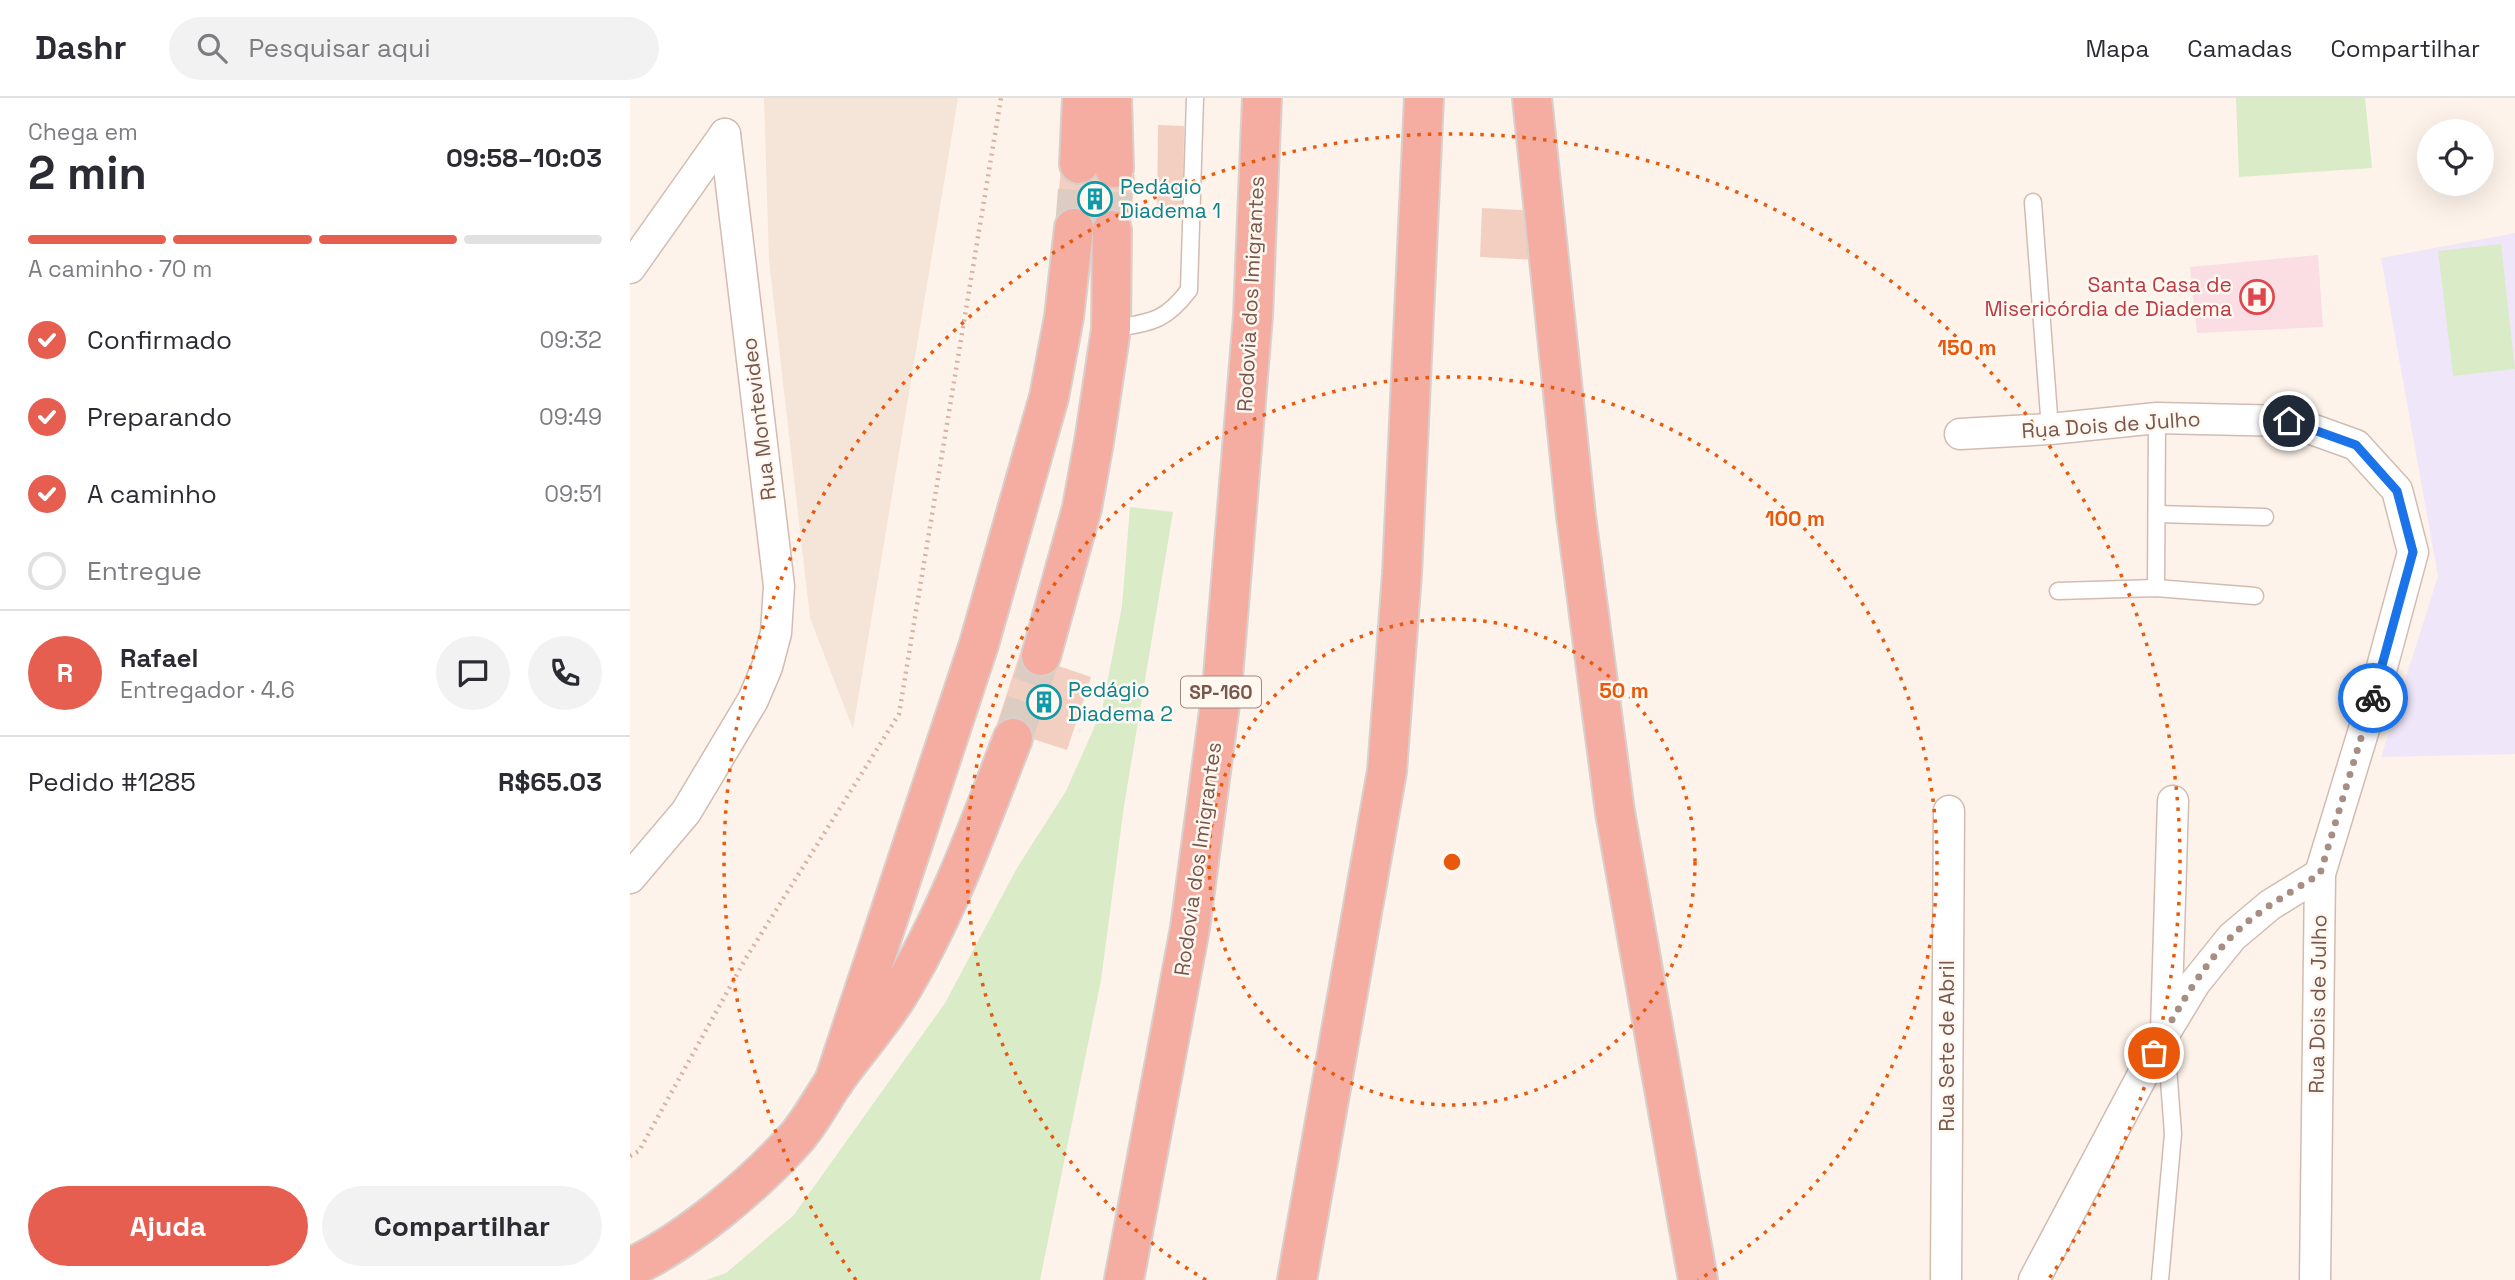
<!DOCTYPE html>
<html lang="pt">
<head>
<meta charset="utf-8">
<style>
  :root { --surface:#fff; --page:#f2f2f3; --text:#2b2b33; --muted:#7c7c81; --line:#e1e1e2; --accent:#e65e50 }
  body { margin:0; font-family:"Space Grotesk",sans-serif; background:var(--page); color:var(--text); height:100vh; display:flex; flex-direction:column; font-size:26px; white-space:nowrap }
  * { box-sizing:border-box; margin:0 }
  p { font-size:23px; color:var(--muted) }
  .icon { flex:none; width:38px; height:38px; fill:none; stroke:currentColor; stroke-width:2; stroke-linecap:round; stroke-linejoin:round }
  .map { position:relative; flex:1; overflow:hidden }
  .side { display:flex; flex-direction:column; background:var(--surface); width:630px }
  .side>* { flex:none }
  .buttons { position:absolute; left:1787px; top:21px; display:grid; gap:14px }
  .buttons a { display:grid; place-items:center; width:77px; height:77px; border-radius:50%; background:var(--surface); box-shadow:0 7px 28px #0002; font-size:35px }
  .pin { position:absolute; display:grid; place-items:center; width:60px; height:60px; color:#fff; margin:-30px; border:4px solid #fff; border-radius:50%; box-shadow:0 2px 7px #0007 }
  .courier { position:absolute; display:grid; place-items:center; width:70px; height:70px; margin:-35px; border:5px solid #1a73e8; border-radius:50%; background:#fff; color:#222; box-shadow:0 2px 9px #0007 }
  .head em { font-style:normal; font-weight:600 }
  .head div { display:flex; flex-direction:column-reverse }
  .head { display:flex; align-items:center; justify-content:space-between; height:119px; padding:0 28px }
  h1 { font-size:46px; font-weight:600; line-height:52px }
  .bar { display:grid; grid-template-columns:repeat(4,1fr); gap:10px 7px; align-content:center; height:84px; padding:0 28px }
  .bar i { height:9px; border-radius:5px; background:var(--line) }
  .bar .current { background:var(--accent) }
  .bar p { grid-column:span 4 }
  .line { display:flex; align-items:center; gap:18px; padding:0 28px; border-top:2px solid var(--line) }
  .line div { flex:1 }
  .round { display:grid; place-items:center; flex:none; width:74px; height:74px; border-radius:37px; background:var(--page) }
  ol { padding:0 28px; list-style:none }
  li { display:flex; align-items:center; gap:21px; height:77px }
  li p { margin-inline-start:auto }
  li .icon { padding:7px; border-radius:50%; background:var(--accent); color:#fff; stroke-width:4 }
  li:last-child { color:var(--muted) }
  li i { width:38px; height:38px; border:4px solid var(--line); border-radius:50% }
  .action { display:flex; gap:14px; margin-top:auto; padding:14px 28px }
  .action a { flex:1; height:80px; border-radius:42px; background:var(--accent); color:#fff; font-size:28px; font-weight:600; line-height:80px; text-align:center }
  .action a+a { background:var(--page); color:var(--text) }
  header { display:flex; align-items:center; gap:42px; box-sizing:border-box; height:98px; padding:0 35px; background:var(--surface); border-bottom:2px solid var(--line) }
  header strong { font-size:33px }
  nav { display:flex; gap:38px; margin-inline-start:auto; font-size:24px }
  .search { width:490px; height:63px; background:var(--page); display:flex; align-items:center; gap:18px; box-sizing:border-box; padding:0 24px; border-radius:38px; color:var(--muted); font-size:26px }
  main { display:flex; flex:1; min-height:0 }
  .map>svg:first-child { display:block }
  .residential { fill:#f5e4d8 }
  .education { fill:#f0e6fa }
  .medical { fill:#fbdde4 }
  .green { fill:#daebc8 }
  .building { fill:#f2cfc1 }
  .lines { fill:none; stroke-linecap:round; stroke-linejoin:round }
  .motorway-tunnel { stroke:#dcccc2; stroke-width:38; stroke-dasharray:38 19; stroke-linecap:butt }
  .service-casing { stroke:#d2bcb2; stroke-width:19 }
  .minor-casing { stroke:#d2bcb2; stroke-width:33 }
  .motorway-casing { stroke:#d9d0cd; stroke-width:42 }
  .path { stroke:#d8b1a4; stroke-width:4.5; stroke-dasharray:2 5; stroke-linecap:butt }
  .service { stroke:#fff; stroke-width:16 }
  .minor { stroke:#fff; stroke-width:30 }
  .motorway { stroke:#f6ada1; stroke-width:38 }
  .done { stroke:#a78e83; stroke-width:7; stroke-dasharray:0 12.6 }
  .route { stroke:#1a73e8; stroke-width:9 }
  .ring { fill:none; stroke:#e8590c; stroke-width:3.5; stroke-dasharray:3.5 7 }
  .labels { text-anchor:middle; stroke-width:5; stroke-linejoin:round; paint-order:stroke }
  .shield { fill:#fff8f1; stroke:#a0877e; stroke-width:2 }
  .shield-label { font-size:19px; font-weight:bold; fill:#78574c }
  .culture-label { font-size:21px; fill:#0d838f; stroke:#fff8f1; text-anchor:start }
  .health-label { font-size:21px; fill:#be3a42; stroke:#fff8f1; text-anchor:end }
  .street-label { font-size:21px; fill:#78574c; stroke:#fff8f1 }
  .centre { fill:#e8590c; stroke:#fff8f1; stroke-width:3.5 }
  .ring-label { font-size:21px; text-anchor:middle; font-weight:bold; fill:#e8590c; stroke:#fff8f1; stroke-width:5; stroke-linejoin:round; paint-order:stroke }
</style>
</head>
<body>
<header>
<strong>Dashr</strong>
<div class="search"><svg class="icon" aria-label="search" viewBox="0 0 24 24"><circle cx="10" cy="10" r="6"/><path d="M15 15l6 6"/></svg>Pesquisar aqui</div>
<nav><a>Mapa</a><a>Camadas</a><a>Compartilhar</a></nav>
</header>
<main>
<section class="side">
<div class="head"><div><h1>2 min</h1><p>Chega em</p></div><em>09:58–10:03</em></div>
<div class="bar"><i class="current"></i><i class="current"></i><i class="current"></i><i></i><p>A caminho · 70 m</p></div>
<ol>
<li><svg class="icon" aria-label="check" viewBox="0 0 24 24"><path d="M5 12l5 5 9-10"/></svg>Confirmado<p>09:32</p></li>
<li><svg class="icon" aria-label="check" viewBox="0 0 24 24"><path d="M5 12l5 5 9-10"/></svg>Preparando<p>09:49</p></li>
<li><svg class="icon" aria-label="check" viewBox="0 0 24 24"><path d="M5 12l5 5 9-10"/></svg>A caminho<p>09:51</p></li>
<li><i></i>Entregue</li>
</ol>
<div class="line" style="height:126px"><b class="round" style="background:var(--accent);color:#fff">R</b><div><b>Rafael</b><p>Entregador · 4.6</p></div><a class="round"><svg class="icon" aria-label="chat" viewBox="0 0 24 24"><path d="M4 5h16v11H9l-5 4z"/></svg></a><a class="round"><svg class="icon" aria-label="phone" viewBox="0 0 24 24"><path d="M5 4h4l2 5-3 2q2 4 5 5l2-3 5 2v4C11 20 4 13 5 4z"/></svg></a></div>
<div class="line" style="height:91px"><div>Pedido #1285</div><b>R$65.03</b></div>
<div class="action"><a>Ajuda</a><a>Compartilhar</a></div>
</section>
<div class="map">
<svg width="1885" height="1182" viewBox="0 0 1885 1182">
  <rect width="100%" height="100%" fill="#fdf3ea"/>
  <path class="residential" d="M 134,0 L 328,0 L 223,631 L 180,520 L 139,162 Z"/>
  <path class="education" d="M 1885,135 L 1885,656 L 1751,659 L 1808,478 L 1751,160 Z"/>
  <path class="medical" d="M 1688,157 L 1693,229 L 1567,235 L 1560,169 Z"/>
  <g class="green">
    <path d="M 1606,0 L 1735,0 L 1742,70 L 1609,79 Z"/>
    <path d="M 1871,146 L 1885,271 L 1823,278 L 1808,153 Z"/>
    <path d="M 500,409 L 543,414 L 494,708 L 471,882 L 410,1182 L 76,1182 L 96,1175 L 163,1118 L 315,905 L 387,770 L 436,693 L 472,612 L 492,508 Z"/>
  </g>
  <g class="building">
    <path d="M 528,27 L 554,28 L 553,116 L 527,115 Z"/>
    <path d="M 431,70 L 505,77 L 500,131 L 426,125 Z"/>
    <path d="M 852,110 L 909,113 L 907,162 L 850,159 Z"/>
    <path d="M 390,555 L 461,579 L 437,652 L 366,629 Z"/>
  </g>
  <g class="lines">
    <g class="motorway-tunnel">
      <path d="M 444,130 L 449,66"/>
      <path d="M 482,132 L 484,70"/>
      <path d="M 383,640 L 411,558"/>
    </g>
    <g class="service-casing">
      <g id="service">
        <path d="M 1403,104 L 1420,331"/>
        <path d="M 481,231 C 520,224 534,225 559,192 L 565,0"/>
        <path d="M 1527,416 L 1635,419"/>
        <path d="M 1526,490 L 1527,320"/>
        <path d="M 1428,493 L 1526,490 L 1625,498"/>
        <path d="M 1530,1182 L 1543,1036 L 1536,942"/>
      </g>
    </g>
    <g class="minor-casing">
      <g id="minor">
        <path d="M 0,170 L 95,36"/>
        <path d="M 1330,336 L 1420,331 L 1527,320 L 1659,323 L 1726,347 L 1767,392 L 1783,454 L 1745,595 L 1690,776 L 1685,1182"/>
        <path d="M 0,780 L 56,714 L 123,602 L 137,569 L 146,535 L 149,488 L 95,36"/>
        <path d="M 1536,932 L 1543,703"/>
        <path d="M 1316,1182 L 1319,713"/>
        <path d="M 1404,1182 L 1536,933 L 1565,885 L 1602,839 L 1640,807 L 1690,776"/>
      </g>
    </g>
    <g class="motorway-casing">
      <g id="motorway">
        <path d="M 482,0 L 484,70"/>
        <path d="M 902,0 L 946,418 L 985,714 L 1068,1182"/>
        <path d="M 449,66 L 452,0"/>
        <path d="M 411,558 L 452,410 L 464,344 L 481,231 L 482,132"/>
        <path d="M 204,984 L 349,546 L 419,299 L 434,219 L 444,130"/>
        <path d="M 0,1170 C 57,1143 124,1087 166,1040 C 181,1023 192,1001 205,982 C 225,954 249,927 268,897 C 317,817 349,727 383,640"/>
        <path d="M 494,1182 L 560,830 L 592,591 L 623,218 L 632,0"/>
        <path d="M 667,1182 L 757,673 L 772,476 L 794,0"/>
      </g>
    </g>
    <path class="path" d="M 0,1058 L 9,1053 L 116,860 L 269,616 L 371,0"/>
    <use href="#service" class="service"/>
    <use href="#minor" class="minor"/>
    <use href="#motorway" class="motorway"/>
  </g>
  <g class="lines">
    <path class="done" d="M 1524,955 C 1545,915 1570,871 1602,838 C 1627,813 1659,795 1690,776 L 1743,600"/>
    <path class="route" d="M 1659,323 L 1726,347 L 1767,393 L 1783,454 L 1743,600"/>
  </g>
  <g class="ring">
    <circle cx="822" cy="764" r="243"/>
    <path d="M576 1182A485 485 0 1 1 1068 1182"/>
    <path d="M226 1182A728 728 0 1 1 1418 1182"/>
  </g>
  <defs>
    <g id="building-ring" transform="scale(1.75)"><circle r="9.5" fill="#fff8f1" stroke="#0f9aa8" stroke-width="1.5"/><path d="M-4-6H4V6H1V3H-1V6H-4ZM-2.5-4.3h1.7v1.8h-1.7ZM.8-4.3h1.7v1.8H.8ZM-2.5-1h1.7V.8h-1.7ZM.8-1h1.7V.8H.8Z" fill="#0f9aa8"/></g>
    <g id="hospital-ring" transform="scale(1.75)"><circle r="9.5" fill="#fff8f1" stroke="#e0444e" stroke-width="1.5"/><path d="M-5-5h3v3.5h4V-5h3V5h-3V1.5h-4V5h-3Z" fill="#e0444e"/></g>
  </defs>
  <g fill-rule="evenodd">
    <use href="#building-ring" x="465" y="101"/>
    <use href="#hospital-ring" x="1627" y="199"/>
    <use href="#building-ring" x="414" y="604"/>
  </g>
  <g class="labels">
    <rect class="shield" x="551" y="578.5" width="80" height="31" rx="5"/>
    <g class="shield-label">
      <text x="591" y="601">SP-160</text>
    </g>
    <g class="culture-label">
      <text x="490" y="96">Pedágio<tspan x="490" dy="24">Diadema 1</tspan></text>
      <text x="438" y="599">Pedágio<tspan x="438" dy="24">Diadema 2</tspan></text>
    </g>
    <g class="health-label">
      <text x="1602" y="194">Santa Casa de<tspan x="1602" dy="24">Misericórdia de Diadema</tspan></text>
    </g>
    <g class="street-label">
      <text transform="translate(621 196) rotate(-87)" y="7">Rodovia dos Imigrantes</text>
      <text transform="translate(129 321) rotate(-97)" y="7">Rua Montevideo</text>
      <text transform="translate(1481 327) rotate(-4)" y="7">Rua Dois de Julho</text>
      <text transform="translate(568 761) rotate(-82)" y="7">Rodovia dos Imigrantes</text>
      <text transform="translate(1688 906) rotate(-89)" y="7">Rua Dois de Julho</text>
      <text transform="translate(1317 948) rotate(-90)" y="7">Rua Sete de Abril</text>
    </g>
  </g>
  <circle cx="822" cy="764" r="10" class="centre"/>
  <g class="ring-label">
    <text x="1337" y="257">150 m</text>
    <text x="1165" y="428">100 m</text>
    <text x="994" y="600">50 m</text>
  </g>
</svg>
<div class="buttons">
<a><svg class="icon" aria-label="locate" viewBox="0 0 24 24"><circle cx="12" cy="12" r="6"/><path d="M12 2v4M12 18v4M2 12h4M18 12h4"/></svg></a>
</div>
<div class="pin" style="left:1524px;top:955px;background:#ea580c"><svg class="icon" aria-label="bag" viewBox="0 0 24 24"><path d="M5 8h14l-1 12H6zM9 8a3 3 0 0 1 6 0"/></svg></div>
<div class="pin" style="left:1659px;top:323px;background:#1f2937"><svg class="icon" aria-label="home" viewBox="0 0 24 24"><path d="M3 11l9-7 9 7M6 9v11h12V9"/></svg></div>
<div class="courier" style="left:1743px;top:600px"><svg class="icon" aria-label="bike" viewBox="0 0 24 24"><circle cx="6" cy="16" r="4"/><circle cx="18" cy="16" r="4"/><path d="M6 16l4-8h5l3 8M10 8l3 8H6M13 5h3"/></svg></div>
</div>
</main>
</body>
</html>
